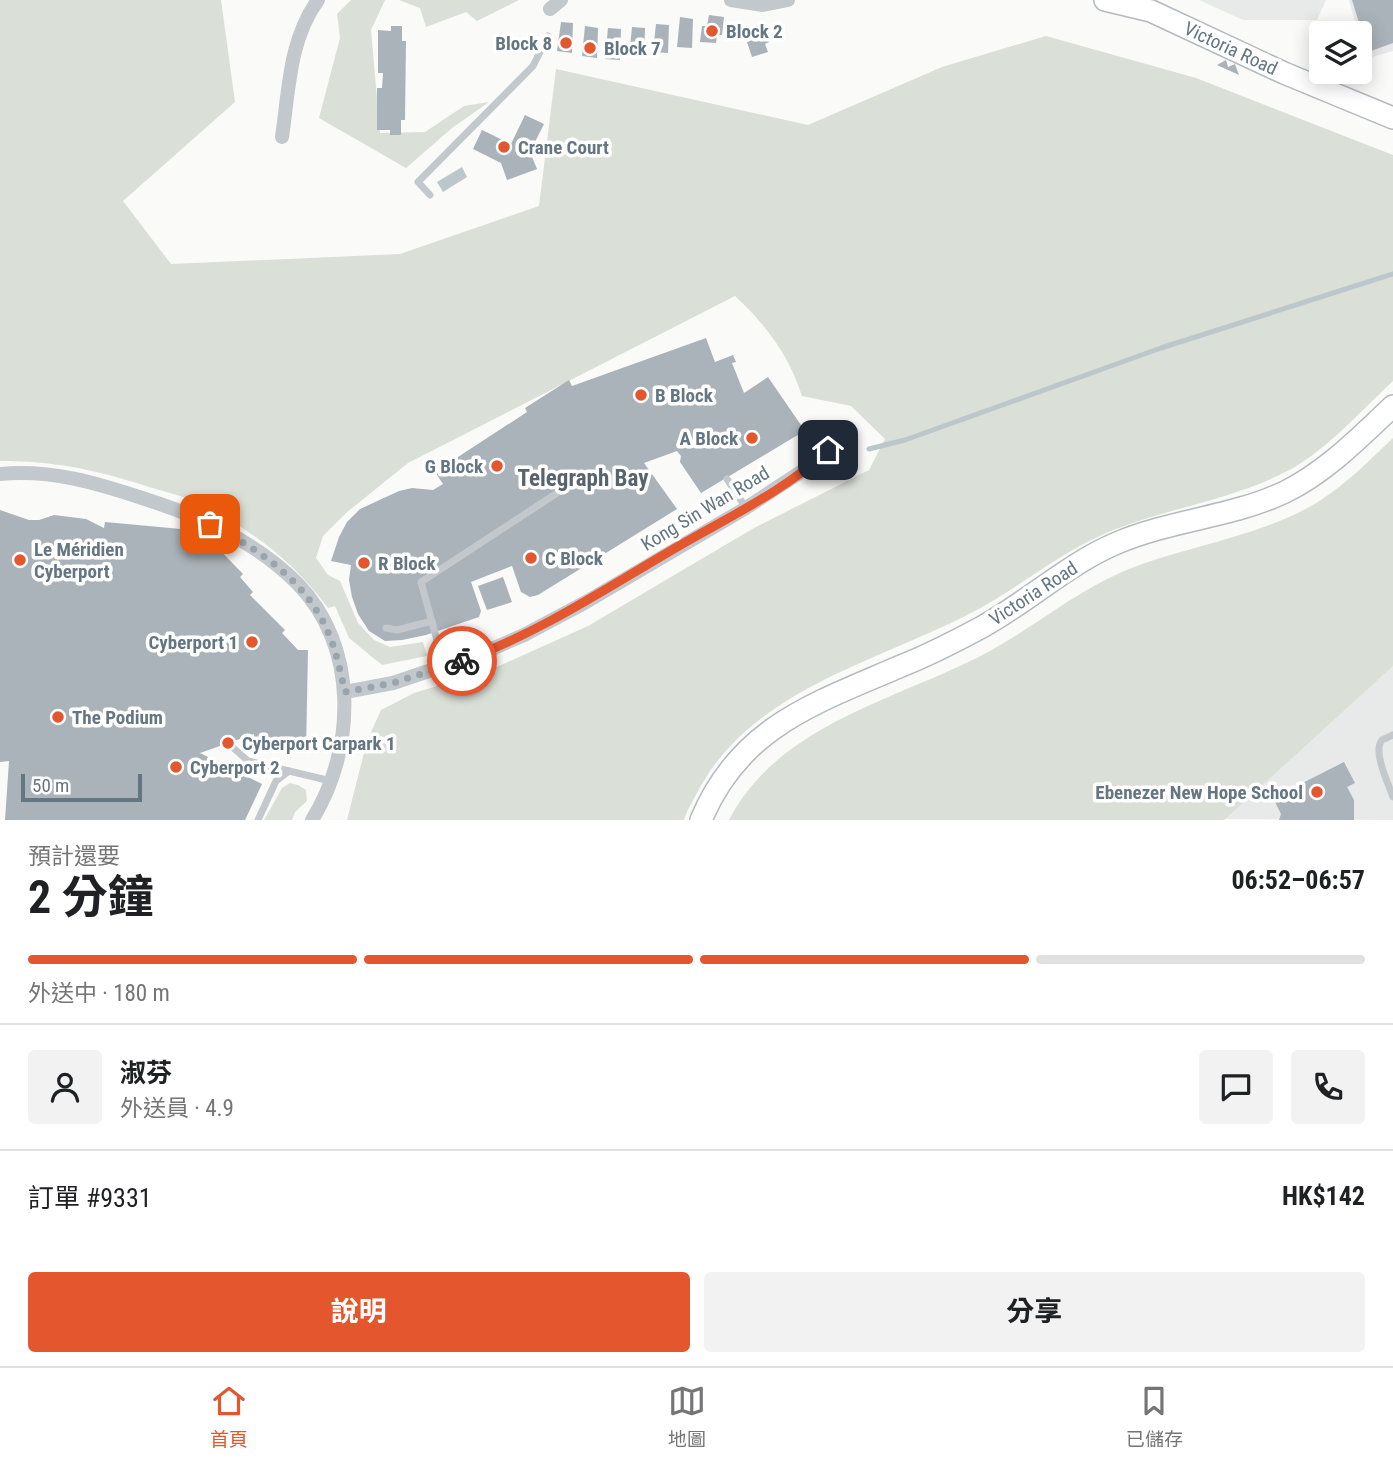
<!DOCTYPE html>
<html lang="zh-TW">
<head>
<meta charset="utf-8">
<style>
  :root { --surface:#fff; --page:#f2f2f2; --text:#202124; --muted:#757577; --line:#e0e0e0; --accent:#e4572e }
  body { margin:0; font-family:"Roboto Condensed","Noto Sans TC",sans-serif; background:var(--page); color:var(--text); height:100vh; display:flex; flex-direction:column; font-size:26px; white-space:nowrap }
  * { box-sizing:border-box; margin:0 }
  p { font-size:23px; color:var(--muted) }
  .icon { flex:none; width:38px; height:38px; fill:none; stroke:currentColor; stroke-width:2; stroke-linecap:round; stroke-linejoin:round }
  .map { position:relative; height:820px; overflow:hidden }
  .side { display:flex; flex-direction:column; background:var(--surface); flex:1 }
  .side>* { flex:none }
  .fabs { position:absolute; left:1309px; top:21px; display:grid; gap:14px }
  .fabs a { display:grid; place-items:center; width:63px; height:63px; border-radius:7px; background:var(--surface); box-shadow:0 4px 18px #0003; font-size:35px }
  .scale { position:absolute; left:21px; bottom:18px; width:121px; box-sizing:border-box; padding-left:7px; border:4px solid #657683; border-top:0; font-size:19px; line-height:24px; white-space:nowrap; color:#657683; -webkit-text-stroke:5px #fff; paint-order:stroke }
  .pin { position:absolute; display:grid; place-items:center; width:60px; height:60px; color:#fff; margin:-30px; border-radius:14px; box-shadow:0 4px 10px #0006 }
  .courier { position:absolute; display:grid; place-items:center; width:70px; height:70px; margin:-35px; border:5px solid #e4572e; border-radius:50%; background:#fff; color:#222; box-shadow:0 2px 9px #0007 }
  .summary em { font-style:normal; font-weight:700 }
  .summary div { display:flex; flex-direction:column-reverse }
  .summary { display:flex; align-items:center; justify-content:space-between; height:119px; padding:0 28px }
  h1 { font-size:46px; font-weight:700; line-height:52px }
  .bar { display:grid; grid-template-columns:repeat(4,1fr); gap:10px 7px; align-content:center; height:84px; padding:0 28px }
  .bar i { height:9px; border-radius:5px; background:var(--line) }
  .bar .selected { background:var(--accent) }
  .bar p { grid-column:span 4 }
  .line { display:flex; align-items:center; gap:18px; padding:0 28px; border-top:2px solid var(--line) }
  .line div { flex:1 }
  .round { display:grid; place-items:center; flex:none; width:74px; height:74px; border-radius:7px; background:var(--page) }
  .primary-button { display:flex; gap:14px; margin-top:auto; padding:14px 28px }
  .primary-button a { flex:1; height:80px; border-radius:7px; background:var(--accent); color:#fff; font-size:28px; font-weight:700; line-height:80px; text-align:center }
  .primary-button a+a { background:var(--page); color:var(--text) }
  .tabs { display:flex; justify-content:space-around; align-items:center; height:98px; border-top:2px solid var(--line); background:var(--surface); font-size:19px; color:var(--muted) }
  .tabs a { display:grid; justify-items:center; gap:4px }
  .tabs .selected { color:var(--accent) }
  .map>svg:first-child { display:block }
  .built { fill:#e8e9e9 }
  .green { fill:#dadfd7 }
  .water { fill:#bbc7cb }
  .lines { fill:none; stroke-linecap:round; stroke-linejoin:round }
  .stream { stroke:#bbc7cb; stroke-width:5 }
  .building { fill:#aab3b9 }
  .secondary-casing { stroke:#b3babf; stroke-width:24 }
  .service { stroke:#c3c8cc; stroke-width:7 }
  .minor { stroke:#c3c8cc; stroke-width:14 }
  .secondary { stroke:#fff; stroke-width:21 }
  .done { stroke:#99a4ac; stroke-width:7; stroke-dasharray:0 12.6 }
  .route { stroke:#e4572e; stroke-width:9 }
  .poi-dot { fill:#e4572e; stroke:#fff; stroke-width:2.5 }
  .labels { text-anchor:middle; stroke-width:7; stroke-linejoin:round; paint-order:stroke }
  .poi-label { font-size:19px; font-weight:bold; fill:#657683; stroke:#fff; text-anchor:start }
  .street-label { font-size:19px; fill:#657683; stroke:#fff }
  .quarter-label { font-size:23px; font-weight:bold; fill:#57646e; stroke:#fff }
</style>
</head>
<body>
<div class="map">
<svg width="1393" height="820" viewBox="0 0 1393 820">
  <rect width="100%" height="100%" fill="#fafaf8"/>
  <g class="built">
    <path d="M 1199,0 L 1326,0 L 1317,20 L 1243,20 Z"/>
    <path d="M 1349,0 L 1393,0 L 1393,51 L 1365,59 Z"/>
    <path d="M 1393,666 L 1393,820 L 1222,819 Z"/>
  </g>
  <g class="green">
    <path d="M 0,0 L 221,0 L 235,102 L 123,201 L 171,264 L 400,254 L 539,206 L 556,69 L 808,125 L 942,67 L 1046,36 L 1196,78 L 1393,155 L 1393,381 C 1363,409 1333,443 1298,465 C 1239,500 1166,507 1104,534 C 1054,556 1014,592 967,615 C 873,663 751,691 698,791 C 693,801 687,810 684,820 L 347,820 L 367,741 L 381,710 L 414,693 L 490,670 L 588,626 L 754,528 L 869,470 L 885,439 L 851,406 L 802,396 C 789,355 766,325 735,296 L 408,463 L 346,513 L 323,536 L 316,558 L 328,575 L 340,581 L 358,623 L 374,640 L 390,647 L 423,642 L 427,656 L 382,665 L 349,638 L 335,606 L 328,608 C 294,562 250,528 199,504 C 182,495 161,491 143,485 C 92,469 53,461 0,461 Z"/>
    <path d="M 351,0 L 385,0 L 371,30 L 380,133 L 425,132 L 464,106 L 489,102 L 452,128 L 406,168 L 319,118 L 340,38 L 337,14 Z"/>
    <path d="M 399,0 L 519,0 L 477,21 L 466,12 L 426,27 L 420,8 Z"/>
    <path d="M 1393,438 L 1393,666 L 1224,820 L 729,820 C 780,722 899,700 990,651 C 1035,626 1074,593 1122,572 C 1186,545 1261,538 1321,500 C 1347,483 1370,460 1393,438 Z"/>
    <path d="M 290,783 L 298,785 L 306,790 L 307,801 L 295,812 L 292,820 L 264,820 L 282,788 Z"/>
  </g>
  <path class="water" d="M 462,167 L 467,177 L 443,192 L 437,182 Z"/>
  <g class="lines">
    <path class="stream" d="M 869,449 L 905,440 L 1161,348 L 1393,274"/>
  </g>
  <g class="building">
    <path d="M 1352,0 L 1393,0 L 1393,43 L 1368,52 Z"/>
    <path d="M 709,15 L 724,17 L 722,35 L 717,35 L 716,43 L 700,42 L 702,26 L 707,26 Z"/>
    <path d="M 680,17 L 693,19 L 692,48 L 677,47 Z"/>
    <path d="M 561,22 L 573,23 L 572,53 L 557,51 Z"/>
    <path d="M 656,24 L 669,25 L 668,53 L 653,52 Z"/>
    <path d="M 764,24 L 769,42 L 765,44 L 768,52 L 752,57 L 747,42 L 752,40 L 749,29 Z"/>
    <path d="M 391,26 L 402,26 L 402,41 L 406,41 L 405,120 L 401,120 L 401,135 L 390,135 L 390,130 L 377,130 L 377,88 L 382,88 L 383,73 L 378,73 L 378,30 L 391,31 Z"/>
    <path d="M 585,26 L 598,28 L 597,58 L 582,56 Z"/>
    <path d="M 632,27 L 645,28 L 644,58 L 629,57 Z"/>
    <path d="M 608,28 L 621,29 L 620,60 L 605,59 Z"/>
    <path d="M 1226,60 L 1228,67 L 1235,64 L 1239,75 L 1217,65 Z"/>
    <path d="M 525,115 L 544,124 L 530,152 L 537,169 L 507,180 L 501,163 L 473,149 L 482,130 L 511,144 Z"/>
    <path d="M 706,338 L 715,362 L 733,355 L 736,362 L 732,363 L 744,393 L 768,377 L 803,428 L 801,433 L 701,493 L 680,462 L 681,456 L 677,451 L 644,463 L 677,509 L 538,595 L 530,597 L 521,592 L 512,566 L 471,582 L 481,611 L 479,617 L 426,635 L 402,640 L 385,641 L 369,631 L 358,614 L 352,597 L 349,580 L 351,565 L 331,561 L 339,537 L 347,522 L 360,509 L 399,491 L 412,488 L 433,490 L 443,484 L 435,472 L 527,412 L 525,408 L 569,380 L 572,386 Z"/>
    <path d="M 0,510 L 29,520 L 39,520 L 54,515 L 86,519 L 104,528 L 105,522 L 181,529 L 180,536 L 204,545 L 210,540 L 243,574 L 240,577 L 253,592 L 250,595 L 285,630 L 282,633 L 298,650 L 308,650 L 306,751 L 255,750 L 254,734 L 200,753 L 262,784 L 245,820 L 5,820 L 9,761 L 0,762 Z"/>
    <path d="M 503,577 L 512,602 L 487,610 L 478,586 Z"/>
    <path d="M 1344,762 L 1355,783 L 1347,787 L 1354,800 L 1354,820 L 1279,820 L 1281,814 L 1273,798 Z"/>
  </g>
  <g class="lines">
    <g class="secondary-casing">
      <g id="secondary">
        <path d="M 1105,0 L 1151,11 L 1284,73 L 1393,118"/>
        <path d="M 701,820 C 740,726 816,703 901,666 C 929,655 956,641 982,627 C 1029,601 1069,563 1117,543 C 1171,520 1232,517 1285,492 C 1326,472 1360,437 1393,406"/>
      </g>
    </g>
    <g class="service">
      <path d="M 430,195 L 418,182 L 533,66 L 548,36"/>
      <path d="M 727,479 L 746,508"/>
      <path d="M 386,628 L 397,630 L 432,621"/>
      <path d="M 444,666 L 421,582 L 577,480"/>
      <path d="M 1393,735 C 1391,736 1384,739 1382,740 C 1372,751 1389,785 1393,797"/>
      <path d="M 228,743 L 248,761 L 289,771"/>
      <path d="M 258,820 L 276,781 L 289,771 L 331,781"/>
    </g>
    <g class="minor">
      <path d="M 731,0 L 763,5 L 788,0"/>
      <path d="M 550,9 L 561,0"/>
      <path d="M 282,137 C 289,90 289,40 318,0"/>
      <path d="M 0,474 C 51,469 97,483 145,499 C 201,517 255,541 297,583 C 359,646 356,749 312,820"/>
      <path d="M 345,692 L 393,683 L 485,652 L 524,635 L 586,602 L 746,508 L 813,464 L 842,435"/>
    </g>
    <use href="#secondary" class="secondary"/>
  </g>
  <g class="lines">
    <path class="done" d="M 210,524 C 257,548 305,580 327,630 C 336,649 340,671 345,692 L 393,683 L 462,661"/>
    <path class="route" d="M 462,661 C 542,632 611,585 684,543 C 731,516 789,488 828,450"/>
  </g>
  <g class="poi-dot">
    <circle cx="712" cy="31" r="7"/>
    <circle cx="566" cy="43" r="7"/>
    <circle cx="590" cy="48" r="7"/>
    <circle cx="504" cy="147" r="7"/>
    <circle cx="641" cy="395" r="7"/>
    <circle cx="752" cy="438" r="7"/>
    <circle cx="497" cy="466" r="7"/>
    <circle cx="531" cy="558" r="7"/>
    <circle cx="20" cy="560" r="7"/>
    <circle cx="364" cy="563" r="7"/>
    <circle cx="252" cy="642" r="7"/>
    <circle cx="58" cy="717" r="7"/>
    <circle cx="228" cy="743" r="7"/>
    <circle cx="176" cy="767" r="7"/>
    <circle cx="1317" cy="792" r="7"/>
  </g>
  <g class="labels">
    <g class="poi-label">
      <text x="726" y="38">Block 2</text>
      <text x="552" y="50" text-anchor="end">Block 8</text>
      <text x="604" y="55">Block 7</text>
      <text x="518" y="154">Crane Court</text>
      <text x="655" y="402">B Block</text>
      <text x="738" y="445" text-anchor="end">A Block</text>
      <text x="483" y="473" text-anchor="end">G Block</text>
      <text x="34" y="556">Le Méridien<tspan x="34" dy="22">Cyberport</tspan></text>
      <text x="545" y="565">C Block</text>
      <text x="378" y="570">R Block</text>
      <text x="238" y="649" text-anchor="end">Cyberport 1</text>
      <text x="72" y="724">The Podium</text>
      <text x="242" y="750">Cyberport Carpark 1</text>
      <text x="190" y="774">Cyberport 2</text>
      <text x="1303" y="799" text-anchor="end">Ebenezer New Hope School</text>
    </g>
    <g class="street-label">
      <text transform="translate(1231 48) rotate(25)" y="7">Victoria Road</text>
      <text transform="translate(705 508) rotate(-31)" y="7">Kong Sin Wan Road</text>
      <text transform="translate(1033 593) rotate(-33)" y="7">Victoria Road</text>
    </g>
    <g class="quarter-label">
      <text x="583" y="486">Telegraph Bay</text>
    </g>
  </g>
</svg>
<div class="fabs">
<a><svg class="icon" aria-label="layers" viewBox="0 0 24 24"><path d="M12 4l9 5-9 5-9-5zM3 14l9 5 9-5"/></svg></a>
</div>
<div class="scale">50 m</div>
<div class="pin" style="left:210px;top:524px;background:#ea580c"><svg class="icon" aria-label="bag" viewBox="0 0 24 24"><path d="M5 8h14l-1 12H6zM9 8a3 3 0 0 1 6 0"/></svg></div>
<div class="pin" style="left:828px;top:450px;background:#1f2937"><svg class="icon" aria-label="home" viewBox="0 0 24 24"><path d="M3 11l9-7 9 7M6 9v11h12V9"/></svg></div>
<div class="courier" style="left:462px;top:661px"><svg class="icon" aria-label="bike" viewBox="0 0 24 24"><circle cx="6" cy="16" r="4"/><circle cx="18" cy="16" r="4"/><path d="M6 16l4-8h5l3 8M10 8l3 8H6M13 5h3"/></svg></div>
</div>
<section class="side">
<div class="summary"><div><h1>2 分鐘</h1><p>預計還要</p></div><em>06:52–06:57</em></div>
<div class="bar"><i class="selected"></i><i class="selected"></i><i class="selected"></i><i></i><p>外送中 · 180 m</p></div>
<div class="line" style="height:126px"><a class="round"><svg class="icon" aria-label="person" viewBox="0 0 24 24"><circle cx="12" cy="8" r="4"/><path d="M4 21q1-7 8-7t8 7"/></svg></a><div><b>淑芬</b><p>外送員 · 4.9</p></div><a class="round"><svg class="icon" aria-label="chat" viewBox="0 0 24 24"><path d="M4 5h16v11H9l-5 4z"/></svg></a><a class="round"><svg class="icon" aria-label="phone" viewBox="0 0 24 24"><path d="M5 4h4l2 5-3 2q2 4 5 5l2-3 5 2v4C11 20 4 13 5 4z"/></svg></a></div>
<div class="line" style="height:91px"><div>訂單 #9331</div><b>HK$142</b></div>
<div class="primary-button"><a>說明</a><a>分享</a></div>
</section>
<nav class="tabs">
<a class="selected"><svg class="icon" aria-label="home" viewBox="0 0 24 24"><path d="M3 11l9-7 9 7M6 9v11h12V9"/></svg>首頁</a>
<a><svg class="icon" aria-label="map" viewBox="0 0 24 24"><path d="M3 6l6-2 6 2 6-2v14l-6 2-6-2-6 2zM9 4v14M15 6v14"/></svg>地圖</a>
<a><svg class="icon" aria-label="saved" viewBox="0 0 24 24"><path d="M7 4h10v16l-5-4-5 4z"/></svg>已儲存</a>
</nav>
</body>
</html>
